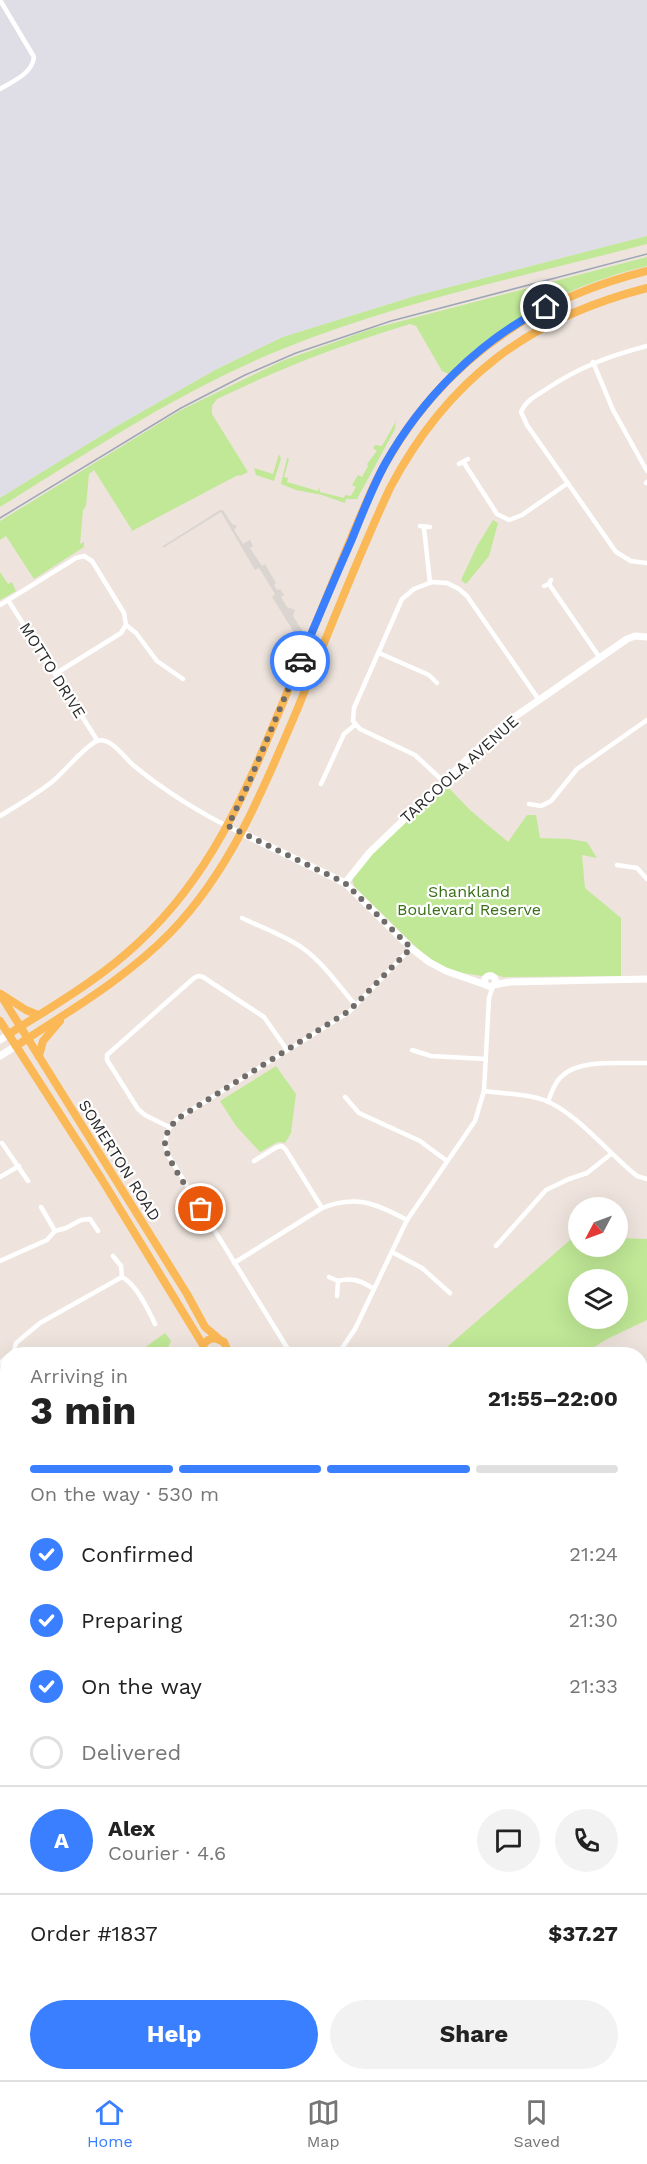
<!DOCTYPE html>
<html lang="en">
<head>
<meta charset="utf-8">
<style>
  :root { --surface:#fff; --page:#f2f2f2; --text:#222; --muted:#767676; --line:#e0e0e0; --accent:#397fff }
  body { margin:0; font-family:"Work Sans",sans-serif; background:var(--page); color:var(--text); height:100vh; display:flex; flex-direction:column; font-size:22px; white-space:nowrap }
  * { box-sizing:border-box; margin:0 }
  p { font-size:20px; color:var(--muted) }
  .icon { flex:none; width:33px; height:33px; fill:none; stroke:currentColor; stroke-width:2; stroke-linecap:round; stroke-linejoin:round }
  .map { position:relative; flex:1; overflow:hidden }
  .side { position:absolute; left:0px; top:1347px; width:648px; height:734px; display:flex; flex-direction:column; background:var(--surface); border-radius:24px 24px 0 0; box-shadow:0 6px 24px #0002 }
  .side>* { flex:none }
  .needle { width:39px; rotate:229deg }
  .tools { position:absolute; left:568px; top:1197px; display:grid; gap:12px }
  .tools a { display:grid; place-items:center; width:60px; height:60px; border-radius:50%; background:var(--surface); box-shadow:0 6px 24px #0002; font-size:30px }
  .pin { position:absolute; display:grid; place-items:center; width:51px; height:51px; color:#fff; margin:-26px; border:3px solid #fff; border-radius:50%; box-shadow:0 2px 6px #0007 }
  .courier { position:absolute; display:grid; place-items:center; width:60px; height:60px; margin:-30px; border:4px solid #397fff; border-radius:50%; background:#fff; color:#222; box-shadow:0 2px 8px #0007 }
  .head em { font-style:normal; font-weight:700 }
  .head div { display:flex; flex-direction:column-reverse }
  .head { display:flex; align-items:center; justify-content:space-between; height:102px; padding:0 30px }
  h1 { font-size:39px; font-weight:700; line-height:45px }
  .bar { display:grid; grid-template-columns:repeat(4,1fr); gap:9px 6px; align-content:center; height:72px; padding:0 30px }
  .bar i { height:8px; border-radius:4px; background:var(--line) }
  .bar .on { background:var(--accent) }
  .bar p { grid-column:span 4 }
  .line { display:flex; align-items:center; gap:15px; padding:0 30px; border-top:2px solid var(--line) }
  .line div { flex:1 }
  .round { display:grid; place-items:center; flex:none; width:63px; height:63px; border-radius:32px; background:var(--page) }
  ol { padding:0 30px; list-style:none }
  li { display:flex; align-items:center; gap:18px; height:66px }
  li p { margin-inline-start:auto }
  li .icon { padding:6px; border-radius:50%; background:var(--accent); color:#fff; stroke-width:4 }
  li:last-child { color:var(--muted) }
  li i { width:33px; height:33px; border:3px solid var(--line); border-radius:50% }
  .button { display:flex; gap:12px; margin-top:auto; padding:12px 30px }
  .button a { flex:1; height:69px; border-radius:36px; background:var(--accent); color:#fff; font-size:24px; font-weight:700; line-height:69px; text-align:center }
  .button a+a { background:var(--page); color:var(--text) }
  .menu { display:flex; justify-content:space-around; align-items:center; height:84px; border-top:2px solid var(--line); background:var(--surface); font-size:16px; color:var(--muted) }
  .menu a { display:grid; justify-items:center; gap:3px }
  .menu .on { color:var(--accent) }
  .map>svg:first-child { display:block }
  .industrial { fill:#dfdee6 }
  .green { fill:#c0e896; fill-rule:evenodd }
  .plaza { fill:#dad5d0 }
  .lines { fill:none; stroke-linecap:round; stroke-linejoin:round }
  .stream { stroke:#69e9f7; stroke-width:1.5 }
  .street { stroke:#fff; stroke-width:4.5 }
  .secondary { stroke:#fff; stroke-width:7 }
  .primary { stroke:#fbb856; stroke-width:8 }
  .rail { stroke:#9fa7b7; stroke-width:1.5 }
  .done { stroke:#706c6a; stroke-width:6; stroke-dasharray:0 10.8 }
  .route { stroke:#397fff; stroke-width:8 }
  .labels { text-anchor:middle; stroke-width:4.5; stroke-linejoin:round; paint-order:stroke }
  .street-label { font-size:16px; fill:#2c2c2c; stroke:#fff }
  .park-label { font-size:16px; fill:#376f15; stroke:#fff }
</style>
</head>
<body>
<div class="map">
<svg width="647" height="2080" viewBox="0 0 647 2080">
  <rect width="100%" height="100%" fill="#eee4dd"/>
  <path class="industrial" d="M 0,0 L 647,0 L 647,236 L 415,296 L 283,337 L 215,370 L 117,426 L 0,498 Z"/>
  <g class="green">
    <path d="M 647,236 L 647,244 C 526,276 401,301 285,348 C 184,388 92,450 0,507 L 0,498 L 117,426 L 215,370 L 283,337 L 415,296 Z"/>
    <path d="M 647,257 L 647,266 C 569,285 507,318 449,374 L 442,371 L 416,326 L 410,324 C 343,344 279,369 217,399 L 212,406 L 212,414 L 248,472 L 240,476 L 238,475 L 130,532 L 132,530 L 94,470 L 89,474 L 86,506 L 83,510 L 80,544 L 84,542 L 84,547 L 34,579 L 6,536 L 0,540 L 0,521 L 181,410 L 282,361 L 371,329 Z"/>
    <path d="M 396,419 L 395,429 L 357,499 L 346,499 L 345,503 L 342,502 L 322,495 L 296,490 L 281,484 L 287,458 L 289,459 L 284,477 L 288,478 L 287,482 L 318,491 L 319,487 L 320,492 L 344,498 L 345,495 L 351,496 L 356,487 L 352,485 L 358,475 L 362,477 L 368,466 L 367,464 L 377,451 L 373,448 L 375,445 L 382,446 L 395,423 Z"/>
    <path d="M 279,454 L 281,459 L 274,481 L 256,475 L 254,468 L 273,474 Z"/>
    <path d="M 493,520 L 498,523 L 489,556 L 466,584 L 461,580 L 477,546 Z"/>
    <path d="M 0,572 L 8,584 L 12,582 L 16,591 L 0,600 Z"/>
    <path d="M 445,784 L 470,810 L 508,842 L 527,815 L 536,815 L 540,838 L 569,839 L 587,842 L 597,858 L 582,855 L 585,888 L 621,918 L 621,976 L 503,977 L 491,973 L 482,976 L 463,973 L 446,968 L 431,959 L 418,949 L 354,886 L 352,878 L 372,854 Z"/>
    <path d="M 276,1066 L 296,1094 L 291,1133 L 285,1143 L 278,1142 L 260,1152 L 236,1126 L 220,1101 Z"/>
    <path d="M 576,1235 L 579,1236 L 579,1246 L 618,1246 L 618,1238 L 647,1239 L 647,1320 L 607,1339 L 583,1354 L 439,1354 ZM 579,1280 L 618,1280 L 618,1318 L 579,1318 Z"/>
    <path d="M 165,1333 L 171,1341 L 165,1354 L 136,1354 Z"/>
    <path d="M 7,1585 L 7,1687 L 0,1702 L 3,1711 L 0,1712 L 0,1599 Z"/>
    <path d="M 640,1789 L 647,1799 L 647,1832 L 641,1836 Z"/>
    <path d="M 135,2073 L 192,2073 L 198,2080 L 126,2080 Z"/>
    <path d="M 418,2073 L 484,2073 L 478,2080 L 420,2080 Z"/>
  </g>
  <path class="plaza" d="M 220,510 L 223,510 L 232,524 L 237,526 L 234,530 L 243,544 L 250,540 L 253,546 L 250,548 L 262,566 L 265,564 L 276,583 L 274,585 L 277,590 L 280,589 L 284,595 L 281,597 L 287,607 L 295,610 L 293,616 L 304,633 L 300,642 L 272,597 L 275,594 L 259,568 L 255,570 L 221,512 L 163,548 L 163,546 Z"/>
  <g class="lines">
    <path class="stream" d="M 0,1660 L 7,1650"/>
    <g class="street">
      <path d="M 0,89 C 13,81 32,74 34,57 L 0,0"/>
      <path d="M 647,346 C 609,356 577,368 545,390 C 535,396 526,401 521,412 L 527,425 L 616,552 L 631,561 L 647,563"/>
      <path d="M 593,362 L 613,410 L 647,471"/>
      <path d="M 464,463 L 497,514 L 509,520 L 522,515 L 568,483"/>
      <path d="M 459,464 L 468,459"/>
      <path d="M 646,483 L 647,482"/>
      <path d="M 420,526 L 430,527"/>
      <path d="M 424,528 L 430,583"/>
      <path d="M 549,584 L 600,658"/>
      <path d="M 544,586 L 549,584 L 551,580"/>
      <path d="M 8,600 L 97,740"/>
      <path d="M 0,605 L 76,558 L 84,556 L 92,561 L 124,613 L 126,625 L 121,633 L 55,674"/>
      <path d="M 126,625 L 136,633 L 157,661 L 183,679"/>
      <path d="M 379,653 L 429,675 L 437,683"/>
      <path d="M 443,781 L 415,755 L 360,729 L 353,721 L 354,708 L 402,599 L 414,589 L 432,582 L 447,583 L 459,589 L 467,596 L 539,700"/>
      <path d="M 321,784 L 344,734 L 355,725"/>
      <path d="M 529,804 L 541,806 L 551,801 L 577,769 L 647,720"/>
      <path d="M 0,816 C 18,805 37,794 53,781 C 64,772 87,744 97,741 C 110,736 124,757 133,765 C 166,792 203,815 241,833"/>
      <path d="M 617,865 L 637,868 L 647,879"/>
      <path d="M 242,918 C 259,926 277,933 293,942 C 319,956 337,984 356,1006"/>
      <path d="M 412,1050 L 431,1056 L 486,1059"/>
      <path d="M 484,1091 C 503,1094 525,1093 544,1100 C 576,1112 609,1154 637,1176 L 647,1179"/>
      <path d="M 345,1097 L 359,1113 L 420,1141 L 447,1161"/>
      <path d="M 548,1102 C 551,1094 554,1083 561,1077 C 579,1058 622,1064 647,1063"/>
      <path d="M 169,1127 L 145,1115 L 138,1109 L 107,1060 L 107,1055 L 194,978 L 198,976 L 203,977 L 264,1017 L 287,1050"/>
      <path d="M 2,1143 L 28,1181"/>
      <path d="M 254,1161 L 277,1147 L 282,1146 L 286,1150 L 322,1208"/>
      <path d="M 0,1177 L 19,1166"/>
      <path d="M 41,1207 L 55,1231"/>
      <path d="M 496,1246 L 546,1190 L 569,1179 L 587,1173 L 611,1154"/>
      <path d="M 392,1252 L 422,1268 L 450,1293"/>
      <path d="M 113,1256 L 121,1266 L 122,1277 C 136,1284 148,1309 155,1324"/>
      <path d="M 0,1261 L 47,1240 L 55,1231 L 66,1228 L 81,1220 L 90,1219 L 98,1231"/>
      <path d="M 234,1263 L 322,1208 C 356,1194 377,1204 407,1220"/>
      <path d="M 329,1277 L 338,1281 L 337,1296"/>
      <path d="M 338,1281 C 352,1277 362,1281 374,1289"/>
      <path d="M 13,1354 L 16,1343 L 40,1323 L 122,1277"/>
      <path d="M 291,1354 L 168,1155 C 163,1140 166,1130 177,1119 L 349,1012 L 411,948"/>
      <path d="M 338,1354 L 355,1329 L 407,1220 L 475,1121 L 484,1091 L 489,998 L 493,986"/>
      <path d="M 0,1363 L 8,1356"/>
      <path d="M 640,1375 L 647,1371"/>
      <path d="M 0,1438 L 8,1444"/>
      <path d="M 641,1543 L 645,1573"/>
      <path d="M 640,1566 L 647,1579"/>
      <path d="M 640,1621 L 647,1618"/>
      <path d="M 640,1722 L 647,1734"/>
      <path d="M 640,1747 L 647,1742"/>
      <path d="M 640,1839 L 647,1835"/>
      <path d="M 640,1911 L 647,1922"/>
      <path d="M 0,1994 L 8,1968"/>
      <path d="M 0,2055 L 8,2055"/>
      <path d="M 201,2073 L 207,2080"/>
      <path d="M 292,2073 L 296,2080"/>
      <path d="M 496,2073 L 503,2080"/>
      <path d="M 595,2073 L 600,2080"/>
      <path d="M 19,2080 L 19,2073"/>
      <path d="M 524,2080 L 531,2073"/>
    </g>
    <g class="secondary">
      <path d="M 242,833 L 345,883 L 411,948 L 429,962 L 446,971 L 486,985"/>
      <path d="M 345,883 L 370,852 L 503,725 L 627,639 L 635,636 L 647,637"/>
      <circle cx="490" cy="981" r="5.5"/>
      <path d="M 494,985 L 509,982 L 647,979"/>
      <path d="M 0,1040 L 9,1034"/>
      <path d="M 0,1056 L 16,1046"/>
      <path d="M 640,1526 L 644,1535 L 640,1544"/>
      <path d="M 0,1556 L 8,1545"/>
      <path d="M 0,1578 L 8,1566"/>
      <path d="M 335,2080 L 357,2073"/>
    </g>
    <g class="primary">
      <path d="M 0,994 L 187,1294 L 205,1327 L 218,1338"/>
      <path d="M 1,994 L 26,1010 L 38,1015"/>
      <path d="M 0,1021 L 101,1178 L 203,1345"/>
      <path d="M 9,1034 C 53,1006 100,979 138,943 C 212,875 246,791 284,700 C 314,629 342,557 373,487 C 430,371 523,302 647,271"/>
      <path d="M 16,1046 C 69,1011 125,979 170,933 C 231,870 263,790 297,710 C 327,636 356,561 390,488 C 447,380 529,318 647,288"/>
      <path d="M 39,1056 L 43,1041 L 60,1021"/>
      <path d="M 203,1354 C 201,1346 205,1339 215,1338 L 224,1342 L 227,1349 L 226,1354"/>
      <path d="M 640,2020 L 647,2031"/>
      <path d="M 640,2032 L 647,2042"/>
    </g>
    <path class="rail" d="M 0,518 L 181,408 L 245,375 L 296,353 L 391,321 L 647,254"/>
  </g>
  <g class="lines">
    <path class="done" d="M 201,1209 C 193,1196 164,1157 165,1143 C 165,1133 171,1126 177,1119 L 349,1011 L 411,948 L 345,883 L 228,826 L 248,785 L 300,661"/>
    <path class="route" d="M 300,661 C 317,620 334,580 352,539 C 362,514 372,488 385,464 C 422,398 479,341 546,307"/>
  </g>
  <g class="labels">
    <g class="street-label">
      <text transform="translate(53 670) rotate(58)" y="6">MOTTO DRIVE</text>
      <text transform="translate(459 769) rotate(-42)" y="6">TARCOOLA AVENUE</text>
      <text transform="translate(120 1160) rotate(58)" y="6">SOMERTON ROAD</text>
    </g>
    <g class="park-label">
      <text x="469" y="897">Shankland<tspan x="469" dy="18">Boulevard Reserve</tspan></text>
    </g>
  </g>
</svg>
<div class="tools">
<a><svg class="needle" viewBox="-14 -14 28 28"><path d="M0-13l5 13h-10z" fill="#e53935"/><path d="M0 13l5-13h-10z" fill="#767676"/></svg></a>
<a><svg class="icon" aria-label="layers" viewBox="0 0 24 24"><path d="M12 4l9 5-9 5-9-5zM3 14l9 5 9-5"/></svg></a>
</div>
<div class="pin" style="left:201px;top:1209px;background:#ea580c"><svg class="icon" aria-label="bag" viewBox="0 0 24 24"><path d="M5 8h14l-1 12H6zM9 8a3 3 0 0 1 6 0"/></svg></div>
<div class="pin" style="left:546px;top:307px;background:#1f2937"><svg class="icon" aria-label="home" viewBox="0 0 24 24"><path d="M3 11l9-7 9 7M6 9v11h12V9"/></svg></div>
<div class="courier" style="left:300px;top:661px"><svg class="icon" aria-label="car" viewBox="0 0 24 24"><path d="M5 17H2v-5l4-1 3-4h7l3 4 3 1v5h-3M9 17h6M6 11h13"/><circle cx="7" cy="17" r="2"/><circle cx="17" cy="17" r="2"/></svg></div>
<section class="side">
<div class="head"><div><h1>3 min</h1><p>Arriving in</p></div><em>21:55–22:00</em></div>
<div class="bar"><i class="on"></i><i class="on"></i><i class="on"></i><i></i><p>On the way · 530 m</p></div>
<ol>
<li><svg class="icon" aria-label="check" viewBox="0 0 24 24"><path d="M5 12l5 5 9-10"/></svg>Confirmed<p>21:24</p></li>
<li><svg class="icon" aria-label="check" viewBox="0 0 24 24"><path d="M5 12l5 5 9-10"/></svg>Preparing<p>21:30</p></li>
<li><svg class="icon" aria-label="check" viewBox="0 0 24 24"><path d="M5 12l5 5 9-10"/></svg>On the way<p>21:33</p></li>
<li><i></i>Delivered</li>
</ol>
<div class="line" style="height:108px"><b class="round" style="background:var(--accent);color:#fff">A</b><div><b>Alex</b><p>Courier · 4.6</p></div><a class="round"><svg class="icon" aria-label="chat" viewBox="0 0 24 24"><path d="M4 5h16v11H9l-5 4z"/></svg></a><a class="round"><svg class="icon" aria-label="phone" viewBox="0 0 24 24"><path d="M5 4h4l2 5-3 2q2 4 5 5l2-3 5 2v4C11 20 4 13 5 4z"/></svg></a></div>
<div class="line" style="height:78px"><div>Order #1837</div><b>$37.27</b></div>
<div class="button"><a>Help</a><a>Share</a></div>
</section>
</div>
<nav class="menu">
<a class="on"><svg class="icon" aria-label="home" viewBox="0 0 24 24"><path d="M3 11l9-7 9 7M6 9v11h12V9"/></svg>Home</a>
<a><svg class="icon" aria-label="map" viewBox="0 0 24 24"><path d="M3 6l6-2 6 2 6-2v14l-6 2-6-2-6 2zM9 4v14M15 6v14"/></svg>Map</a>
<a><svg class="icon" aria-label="saved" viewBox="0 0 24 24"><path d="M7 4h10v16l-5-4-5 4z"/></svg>Saved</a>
</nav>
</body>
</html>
